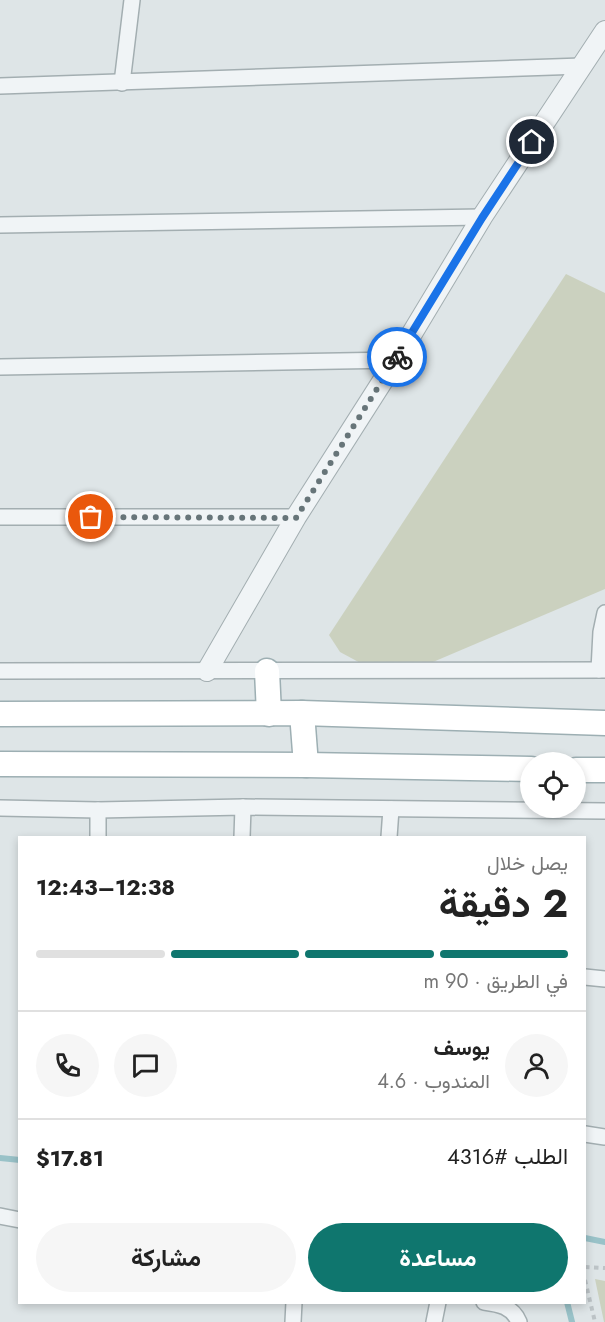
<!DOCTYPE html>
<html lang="ar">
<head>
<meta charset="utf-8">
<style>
  :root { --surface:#fff; --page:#f6f6f6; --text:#222; --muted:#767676; --line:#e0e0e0; --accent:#0f766e }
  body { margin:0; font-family:Jost,Vazirmatn,sans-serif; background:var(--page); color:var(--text); direction:rtl; height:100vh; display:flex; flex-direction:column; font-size:22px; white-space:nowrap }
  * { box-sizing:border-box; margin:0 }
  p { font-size:20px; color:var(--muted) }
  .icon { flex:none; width:33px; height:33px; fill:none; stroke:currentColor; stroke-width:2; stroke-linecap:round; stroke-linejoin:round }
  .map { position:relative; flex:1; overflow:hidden; direction:ltr }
  .sheet { position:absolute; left:18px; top:836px; width:568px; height:468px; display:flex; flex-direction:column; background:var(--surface); border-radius:0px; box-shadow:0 3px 9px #0003; direction:rtl }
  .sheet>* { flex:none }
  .controls { position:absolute; left:520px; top:752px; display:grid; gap:12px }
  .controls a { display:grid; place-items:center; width:66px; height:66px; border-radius:50%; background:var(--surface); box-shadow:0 3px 9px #0003; font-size:30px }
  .pin { position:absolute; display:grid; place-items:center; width:51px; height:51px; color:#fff; margin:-26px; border:3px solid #fff; border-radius:50%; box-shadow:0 2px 6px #0007 }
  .courier { position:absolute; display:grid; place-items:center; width:60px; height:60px; margin:-30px; border:4px solid #1a73e8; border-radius:50%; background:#fff; color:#222; box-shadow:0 2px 8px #0007 }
  .overview em { font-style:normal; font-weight:700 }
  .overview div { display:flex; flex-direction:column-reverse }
  .overview { display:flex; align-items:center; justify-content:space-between; height:102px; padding:0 18px }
  h1 { font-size:39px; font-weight:700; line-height:45px }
  .bar { display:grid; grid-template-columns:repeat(4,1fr); gap:9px 6px; align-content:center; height:72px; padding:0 18px }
  .bar i { height:8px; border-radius:4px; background:var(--line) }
  .bar .active { background:var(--accent) }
  .bar p { grid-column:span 4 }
  .line { display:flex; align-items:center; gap:15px; padding:0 18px; border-top:2px solid var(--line) }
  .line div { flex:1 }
  .round { display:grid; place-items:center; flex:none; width:63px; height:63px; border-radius:32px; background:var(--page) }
  .action { display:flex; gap:12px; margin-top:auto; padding:12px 18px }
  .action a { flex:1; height:69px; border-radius:36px; background:var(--accent); color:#fff; font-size:24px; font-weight:700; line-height:69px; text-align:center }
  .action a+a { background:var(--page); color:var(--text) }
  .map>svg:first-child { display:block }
  .green { fill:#cbd1bf }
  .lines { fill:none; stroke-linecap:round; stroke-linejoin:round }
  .stream { stroke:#99c2c8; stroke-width:6 }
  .minor-casing { stroke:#a3aeb1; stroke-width:18 }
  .tertiary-casing { stroke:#a3aeb1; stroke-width:22 }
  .primary-casing { stroke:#9dafb3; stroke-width:27 }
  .path { stroke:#bcc3c6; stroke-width:4; stroke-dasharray:4.5 4.5; stroke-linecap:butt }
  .minor { stroke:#f0f4f6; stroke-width:15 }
  .tertiary { stroke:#f0f4f6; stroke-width:20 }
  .primary { stroke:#fff; stroke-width:24 }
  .done { stroke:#677579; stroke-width:6; stroke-dasharray:0 10.8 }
  .route { stroke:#1a73e8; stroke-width:8 }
</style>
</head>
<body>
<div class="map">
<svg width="605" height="1322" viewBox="0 0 605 1322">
  <rect width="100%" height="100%" fill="#dee5e7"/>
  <g class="green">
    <path d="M 566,274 L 605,293 L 605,589 L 433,662 L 366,666 L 340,652 L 329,635 Z"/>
    <path d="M 595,1279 L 605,1281 L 605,1322 L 604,1322 Z"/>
  </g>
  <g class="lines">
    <g class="stream">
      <path d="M 0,1158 L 20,1160"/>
      <path d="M 585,1238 L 605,1242"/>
      <path d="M 567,1302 L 572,1322"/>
    </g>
    <g class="minor-casing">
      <g id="minor">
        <path d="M 122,83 L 132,0"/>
        <path d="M 0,86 L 582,66"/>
        <path d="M 0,225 L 482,217"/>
        <path d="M 0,367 L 396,360"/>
        <path d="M 0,517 L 296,517"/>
        <path d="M 599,670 L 601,632 L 605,613"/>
        <path d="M 0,671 L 605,670"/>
        <path d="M 0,808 L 98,810 L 243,807 L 605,811"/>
        <path d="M 98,810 L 98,837"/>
        <path d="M 242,837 L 243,807"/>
        <path d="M 389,837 L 391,809"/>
        <path d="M 585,977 L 605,979"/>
        <path d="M 585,1134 L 605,1137"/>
        <path d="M 0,1216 L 20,1220"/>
        <path d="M 484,1302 C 499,1304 512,1306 519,1322"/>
        <path d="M 293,1322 L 294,1302"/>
        <path d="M 434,1322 L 438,1302"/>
      </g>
    </g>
    <g class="tertiary-casing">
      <path id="tertiary" d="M 207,671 L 296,517 L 396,360 L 482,217 L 605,31"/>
    </g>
    <g class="primary-casing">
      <g id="primary">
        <path d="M 267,671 L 269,714"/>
        <path d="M 302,713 L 306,765"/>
        <path d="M 0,714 L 302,713 L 605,723"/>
        <path d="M 0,764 L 306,765 L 531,769"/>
        <path d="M 576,770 L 605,770"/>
      </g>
    </g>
    <g class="path">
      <path d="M 585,1267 L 605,1268"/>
      <path d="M 585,1280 L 595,1322"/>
    </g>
    <use href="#minor" class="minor"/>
    <use href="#tertiary" class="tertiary"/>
    <use href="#primary" class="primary"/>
  </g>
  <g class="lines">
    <path class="done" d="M 91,517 L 296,518 L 397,357"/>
    <path class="route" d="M 397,357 L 482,218 L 532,142"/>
  </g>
</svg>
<div class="controls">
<a><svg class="icon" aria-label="locate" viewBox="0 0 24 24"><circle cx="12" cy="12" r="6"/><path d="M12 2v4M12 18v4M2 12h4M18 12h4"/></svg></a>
</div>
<div class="pin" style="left:91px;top:517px;background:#ea580c"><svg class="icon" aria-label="bag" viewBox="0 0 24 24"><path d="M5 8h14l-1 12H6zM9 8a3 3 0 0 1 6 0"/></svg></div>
<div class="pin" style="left:532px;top:142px;background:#1f2937"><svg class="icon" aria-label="home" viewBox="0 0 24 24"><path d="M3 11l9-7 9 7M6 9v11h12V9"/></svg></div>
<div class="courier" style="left:397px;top:357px"><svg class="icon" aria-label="bike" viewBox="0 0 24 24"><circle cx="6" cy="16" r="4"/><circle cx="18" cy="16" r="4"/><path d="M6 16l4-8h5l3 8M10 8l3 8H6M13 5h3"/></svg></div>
<section class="sheet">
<div class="overview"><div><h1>2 دقيقة</h1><p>يصل خلال</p></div><em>12:38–12:43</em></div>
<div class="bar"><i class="active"></i><i class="active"></i><i class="active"></i><i></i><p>في الطريق · 90 m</p></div>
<div class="line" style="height:108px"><a class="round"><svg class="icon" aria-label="person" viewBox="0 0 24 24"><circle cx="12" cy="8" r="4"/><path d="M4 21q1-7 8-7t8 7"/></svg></a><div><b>يوسف</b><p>المندوب · 4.6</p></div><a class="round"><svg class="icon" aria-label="chat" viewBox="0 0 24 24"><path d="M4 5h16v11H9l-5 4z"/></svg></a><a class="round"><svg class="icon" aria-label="phone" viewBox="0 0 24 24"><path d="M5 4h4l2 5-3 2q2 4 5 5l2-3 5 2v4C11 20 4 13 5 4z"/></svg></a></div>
<div class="line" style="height:78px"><div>الطلب #4316</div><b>$17.81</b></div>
<div class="action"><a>مساعدة</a><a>مشاركة</a></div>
</section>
</div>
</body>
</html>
